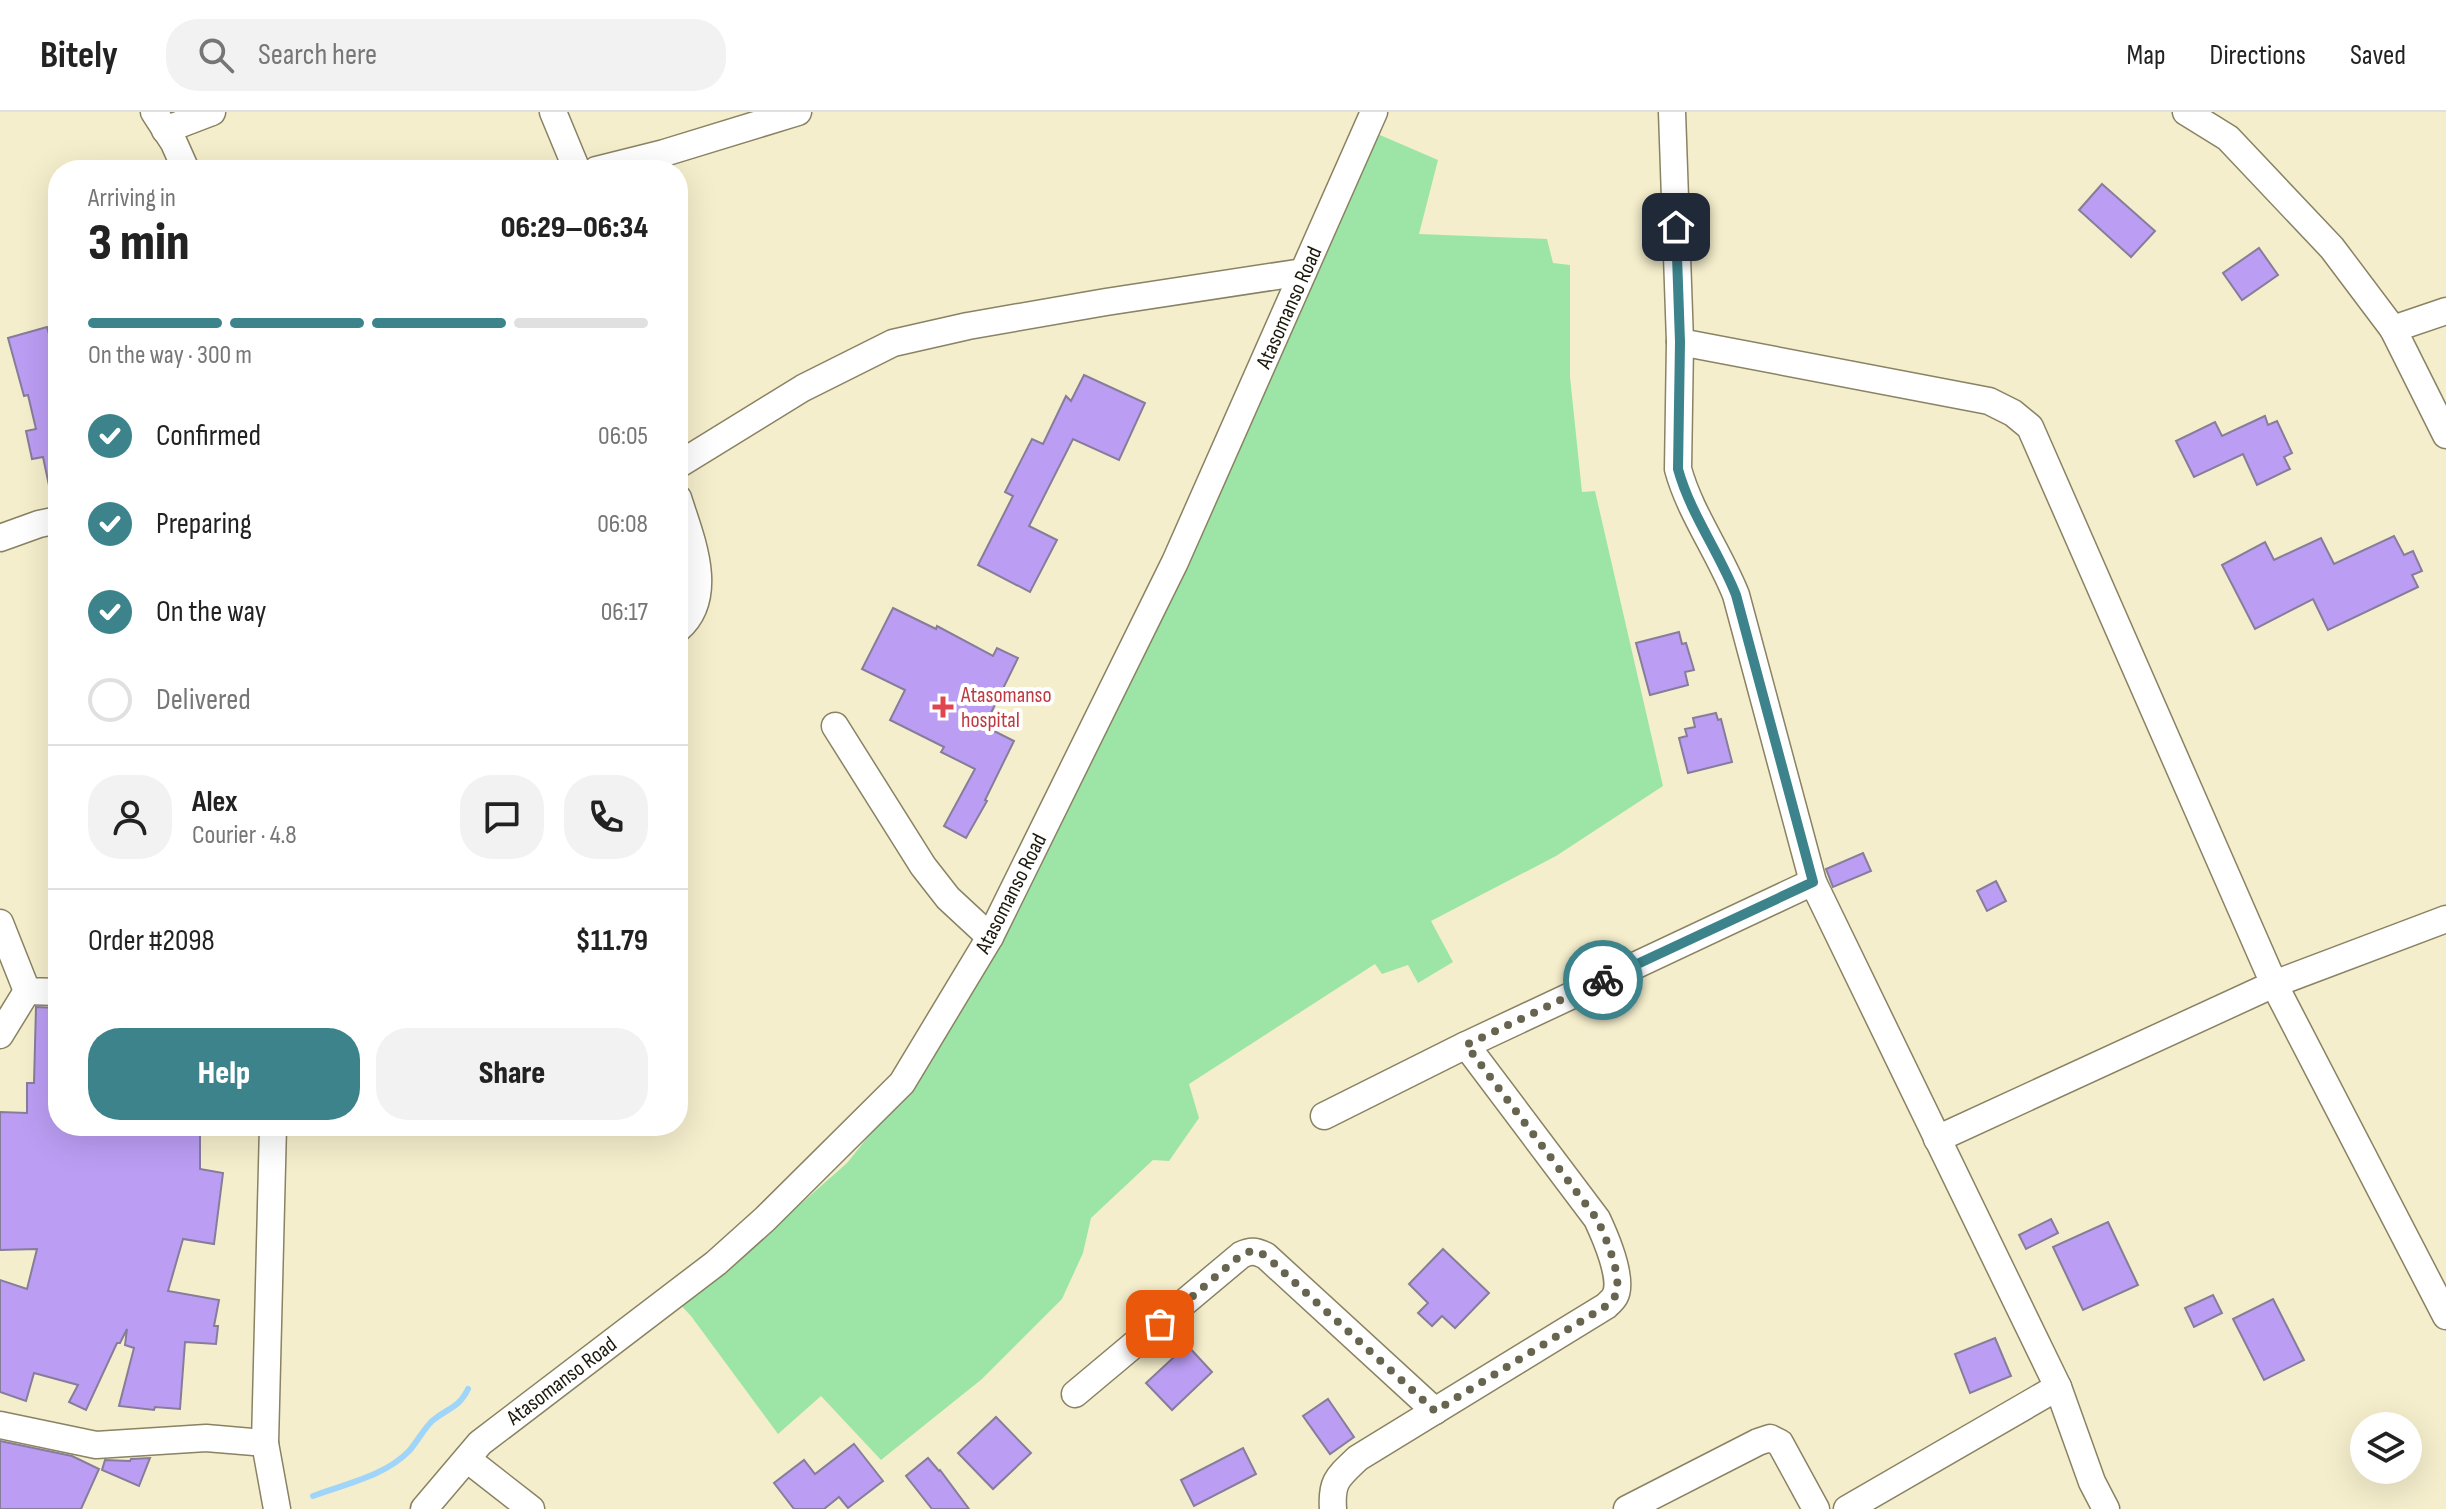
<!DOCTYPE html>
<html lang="en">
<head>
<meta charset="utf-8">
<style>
  :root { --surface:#fff; --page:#f2f2f2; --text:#222; --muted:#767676; --line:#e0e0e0; --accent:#3c838c }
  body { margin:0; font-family:"Sofia Sans Condensed",sans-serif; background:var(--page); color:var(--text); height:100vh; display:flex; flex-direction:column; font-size:30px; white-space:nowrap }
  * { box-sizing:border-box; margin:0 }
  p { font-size:26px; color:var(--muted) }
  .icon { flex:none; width:44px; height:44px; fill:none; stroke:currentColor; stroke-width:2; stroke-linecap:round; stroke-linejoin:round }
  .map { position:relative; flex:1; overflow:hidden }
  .panel { position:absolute; left:48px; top:48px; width:640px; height:976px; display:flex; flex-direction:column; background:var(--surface); border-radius:32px; box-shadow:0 8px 32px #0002 }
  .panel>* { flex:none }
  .controls { position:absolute; left:2350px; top:1300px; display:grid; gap:16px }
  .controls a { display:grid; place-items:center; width:72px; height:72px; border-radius:50%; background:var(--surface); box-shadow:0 8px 32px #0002; font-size:40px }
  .pin { position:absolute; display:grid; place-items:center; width:68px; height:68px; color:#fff; margin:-34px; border-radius:16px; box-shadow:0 4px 12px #0006 }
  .courier { position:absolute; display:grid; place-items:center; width:80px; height:80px; margin:-40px; border:6px solid #3c838c; border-radius:50%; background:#fff; color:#222; box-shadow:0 2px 10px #0007 }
  .overview em { font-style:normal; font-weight:800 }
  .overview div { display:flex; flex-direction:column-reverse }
  .overview { display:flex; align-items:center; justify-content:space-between; height:136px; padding:0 40px }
  h1 { font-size:52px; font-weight:800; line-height:60px }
  .bar { display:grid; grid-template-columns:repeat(4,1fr); gap:12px 8px; align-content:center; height:96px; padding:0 40px }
  .bar i { height:10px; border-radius:6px; background:var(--line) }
  .bar .on { background:var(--accent) }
  .bar p { grid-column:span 4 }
  .line { display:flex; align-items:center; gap:20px; padding:0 40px; border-top:2px solid var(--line) }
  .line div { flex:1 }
  .round { display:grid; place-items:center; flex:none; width:84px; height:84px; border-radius:32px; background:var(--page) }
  ol { padding:0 40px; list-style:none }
  li { display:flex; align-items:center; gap:24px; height:88px }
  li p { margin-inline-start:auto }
  li .icon { padding:8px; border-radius:50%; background:var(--accent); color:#fff; stroke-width:4 }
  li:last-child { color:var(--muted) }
  li i { width:44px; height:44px; border:4px solid var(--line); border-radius:50% }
  .button { display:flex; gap:16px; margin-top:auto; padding:16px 40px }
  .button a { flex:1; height:92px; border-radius:32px; background:var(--accent); color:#fff; font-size:32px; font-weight:800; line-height:92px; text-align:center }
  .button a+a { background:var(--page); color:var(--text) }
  header { display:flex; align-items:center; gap:48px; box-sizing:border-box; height:112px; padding:0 40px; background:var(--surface); border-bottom:2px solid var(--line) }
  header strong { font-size:38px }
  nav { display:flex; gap:44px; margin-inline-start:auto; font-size:28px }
  .search { width:560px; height:72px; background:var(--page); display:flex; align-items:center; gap:20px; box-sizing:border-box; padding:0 28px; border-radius:32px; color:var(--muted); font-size:30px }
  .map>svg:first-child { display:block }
  .green { fill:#9de5a6 }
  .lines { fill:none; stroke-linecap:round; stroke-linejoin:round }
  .stream { stroke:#a0d5fa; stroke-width:6 }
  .building { fill:#bb9df3; stroke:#867d9a; stroke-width:2 }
  .minor-casing { stroke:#898263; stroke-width:29 }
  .minor { stroke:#fff; stroke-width:26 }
  .done { stroke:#67644f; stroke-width:8; stroke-dasharray:0 14.4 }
  .route { stroke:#3c838c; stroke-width:10 }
  .health-dot { fill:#e0444e; stroke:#fff; stroke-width:3 }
  .labels { text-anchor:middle; stroke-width:8; stroke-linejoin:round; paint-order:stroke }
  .street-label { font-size:22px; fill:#1b190c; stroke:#fff }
  .health-label { font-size:22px; fill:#be3a42; stroke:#fff; text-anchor:start }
</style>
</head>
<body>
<header>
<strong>Bitely</strong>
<div class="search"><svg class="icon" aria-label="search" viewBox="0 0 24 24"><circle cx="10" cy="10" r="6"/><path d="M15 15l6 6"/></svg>Search here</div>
<nav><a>Map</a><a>Directions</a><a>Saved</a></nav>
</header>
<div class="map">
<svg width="2446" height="1397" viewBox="0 0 2446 1397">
  <rect width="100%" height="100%" fill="#f5eecc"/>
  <path class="green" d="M 1373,20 L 1438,48 L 1419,122 L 1547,127 L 1553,151 L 1570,153 L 1570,265 L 1582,380 L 1595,379 L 1663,674 L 1556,744 L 1431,809 L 1453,850 L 1418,871 L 1408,853 L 1382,862 L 1375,852 L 1189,972 L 1199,1006 L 1169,1049 L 1153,1048 L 1091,1106 L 1083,1141 L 1062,1187 L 982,1267 L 881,1348 L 821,1284 L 778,1322 L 691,1204 L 677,1189 L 744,1142 L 847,1051 L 912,970 L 1016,795 L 1112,608 Z"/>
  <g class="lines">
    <path class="stream" d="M 313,1384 C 345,1372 385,1364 409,1339 C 417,1330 423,1318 432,1309 C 449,1295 458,1297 468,1277"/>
  </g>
  <g class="building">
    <path d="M 2102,72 L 2155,119 L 2131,145 L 2079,98 Z"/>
    <path d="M 2259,136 L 2278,163 L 2242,188 L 2223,161 Z"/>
    <path d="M 47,215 L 58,255 L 58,382 L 51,383 L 43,345 L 32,347 L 26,319 L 36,317 L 28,283 L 24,284 L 8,226 Z"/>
    <path d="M 1084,263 L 1145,291 L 1119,348 L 1073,327 L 1029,414 L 1057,428 L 1030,480 L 978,453 L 1013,384 L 1005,380 L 1032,327 L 1043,332 L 1066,284 L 1071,289 Z"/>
    <path d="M 2265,304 L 2268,313 L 2277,309 L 2292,341 L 2284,345 L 2290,357 L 2257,373 L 2243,342 L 2194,365 L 2176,329 L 2215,310 L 2222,324 Z"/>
    <path d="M 2394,424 L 2404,443 L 2413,439 L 2422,459 L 2412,463 L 2418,475 L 2328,518 L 2313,487 L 2255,517 L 2222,453 L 2265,430 L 2274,448 L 2321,426 L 2334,452 Z"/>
    <path d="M 893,496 L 936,517 L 937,514 L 993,544 L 997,536 L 1018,546 L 991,601 L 994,602 L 988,616 L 1014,629 L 985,688 L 987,689 L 966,726 L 944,714 L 975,657 L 941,640 L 944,635 L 890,608 L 905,578 L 862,557 Z"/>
    <path d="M 1679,520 L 1682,532 L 1686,531 L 1694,558 L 1685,560 L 1688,573 L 1650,583 L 1636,531 Z"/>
    <path d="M 1716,601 L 1718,608 L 1721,607 L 1732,650 L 1688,661 L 1679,626 L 1687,624 L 1685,617 L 1695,615 L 1693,606 Z"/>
    <path d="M 1863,741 L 1871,759 L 1833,775 L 1826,757 Z"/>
    <path d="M 1996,769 L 2006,789 L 1987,799 L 1977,779 Z"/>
    <path d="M 36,895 L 58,896 L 58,1014 L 200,1014 L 200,1057 L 223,1061 L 214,1132 L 183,1127 L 168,1179 L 219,1188 L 214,1214 L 218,1214 L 216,1232 L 185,1230 L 180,1297 L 155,1295 L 154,1298 L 119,1294 L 134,1236 L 125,1233 L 127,1217 L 120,1231 L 117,1231 L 86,1298 L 69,1290 L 78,1273 L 34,1261 L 26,1289 L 0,1280 L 0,1168 L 27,1177 L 37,1137 L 0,1138 L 0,1000 L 27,1001 L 27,971 L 34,971 Z"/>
    <path d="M 2051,1107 L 2058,1121 L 2026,1137 L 2019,1123 Z"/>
    <path d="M 2108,1110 L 2138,1173 L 2083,1198 L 2053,1135 Z"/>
    <path d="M 1443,1137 L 1489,1181 L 1455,1216 L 1442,1204 L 1432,1214 L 1418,1201 L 1428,1191 L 1409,1172 Z"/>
    <path d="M 2213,1183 L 2222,1201 L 2194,1215 L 2185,1196 Z"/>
    <path d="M 2273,1187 L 2304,1248 L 2264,1268 L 2233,1207 Z"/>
    <path d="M 1995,1226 L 2011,1264 L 1970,1281 L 1955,1242 Z"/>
    <path d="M 1187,1233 L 1212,1260 L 1172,1298 L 1146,1271 Z"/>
    <path d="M 1328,1287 L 1354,1325 L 1330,1342 L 1303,1304 Z"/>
    <path d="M 996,1305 L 1031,1341 L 993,1377 L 958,1341 Z"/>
    <path d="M 0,1329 L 72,1344 L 99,1357 L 81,1397 L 0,1397 Z"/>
    <path d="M 854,1332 L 883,1369 L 848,1396 L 839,1385 L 824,1397 L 794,1397 L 774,1371 L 804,1348 L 815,1362 Z"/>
    <path d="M 1243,1336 L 1256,1362 L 1194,1394 L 1181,1368 Z"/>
    <path d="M 150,1346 L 139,1374 L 102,1358 L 105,1348 L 130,1349 L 131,1347 Z"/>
    <path d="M 928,1346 L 939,1359 L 940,1358 L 969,1397 L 932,1397 L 906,1364 Z"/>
  </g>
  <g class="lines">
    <g class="minor-casing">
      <g id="minor">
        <path d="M 154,0 L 174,31 L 186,58"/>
        <path d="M 553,0 L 577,58"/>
        <path d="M 1672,0 L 1680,230 L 1678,357 C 1690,401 1719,440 1736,483 L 1813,770 L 2058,1275 L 2092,1370 L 2106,1397"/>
        <path d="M 2186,0 L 2228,26 L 2332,136 L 2393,217 L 2446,323"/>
        <path d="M 165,18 L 212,0"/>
        <path d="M 596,58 L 664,41 L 798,0"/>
        <path d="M 2393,217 L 2446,199"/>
        <path d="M 1680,230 L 1989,289 L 2013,301 L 2030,315 L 2274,872 L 2446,1204"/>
        <path d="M 678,353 L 803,276 L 893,231 L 968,214 L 1106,190 L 1303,160"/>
        <path d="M 678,386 C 691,427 716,484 678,517"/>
        <path d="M 0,426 L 39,412 L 58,408"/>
        <path d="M 835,614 L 923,754 L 948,786 L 990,825"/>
        <path d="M 0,811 L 27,879 L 58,880"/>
        <path d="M 0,923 L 27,879"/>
        <path d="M 1324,1004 L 1466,933 L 1813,770"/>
        <path d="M 273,1014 L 265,1331 L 277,1397"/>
        <path d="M 1937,1027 L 2274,872 L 2446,807"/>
        <path d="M 1075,1282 L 1241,1143 C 1251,1138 1256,1139 1266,1144 L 1435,1299"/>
        <path d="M 0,1313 L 96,1333 L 206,1326 L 265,1331"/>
        <path d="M 467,1347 L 531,1397"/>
        <path d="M 424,1397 L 480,1331 L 716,1151 L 765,1107 L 902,971 L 990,825 L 1175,450 L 1374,0"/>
        <path d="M 1333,1397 C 1331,1369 1338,1365 1358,1346 L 1606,1194 C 1609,1191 1613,1188 1615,1184 C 1624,1167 1605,1124 1597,1107 L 1466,933"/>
        <path d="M 1627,1397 L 1758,1330 L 1770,1326 L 1780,1331 L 1816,1397"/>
        <path d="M 1847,1397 L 2058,1275"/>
      </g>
    </g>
    <use href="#minor" class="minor"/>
  </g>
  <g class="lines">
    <path class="done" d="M 1160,1212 L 1241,1143 C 1251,1138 1256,1138 1266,1144 L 1435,1299 L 1606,1194 C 1609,1191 1613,1188 1615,1184 C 1624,1167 1605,1124 1597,1107 L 1466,933 L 1603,868"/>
    <path class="route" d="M 1603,868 L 1813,770 L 1736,483 C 1719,440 1690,401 1678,357 L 1680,230 L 1676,115"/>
  </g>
  <path class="health-dot" d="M939 583h8v8h8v8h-8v8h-8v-8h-8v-8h8z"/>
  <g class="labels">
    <g class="street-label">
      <text transform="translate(1288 195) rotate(-66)" y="8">Atasomanso Road</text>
      <text transform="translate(1010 781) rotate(-63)" y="8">Atasomanso Road</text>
      <text transform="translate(561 1268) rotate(-37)" y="8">Atasomanso Road</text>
    </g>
    <g class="health-label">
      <text x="961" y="590">Atasomanso<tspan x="961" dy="25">hospital</tspan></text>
    </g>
  </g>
</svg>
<div class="controls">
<a><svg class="icon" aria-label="layers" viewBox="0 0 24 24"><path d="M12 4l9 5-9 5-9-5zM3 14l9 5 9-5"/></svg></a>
</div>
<div class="pin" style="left:1160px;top:1212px;background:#ea580c"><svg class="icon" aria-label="bag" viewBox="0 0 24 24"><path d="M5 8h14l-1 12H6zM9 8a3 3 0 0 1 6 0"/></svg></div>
<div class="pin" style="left:1676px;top:115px;background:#1f2937"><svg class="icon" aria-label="home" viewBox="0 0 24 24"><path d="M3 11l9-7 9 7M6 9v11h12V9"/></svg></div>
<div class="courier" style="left:1603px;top:868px"><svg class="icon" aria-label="bike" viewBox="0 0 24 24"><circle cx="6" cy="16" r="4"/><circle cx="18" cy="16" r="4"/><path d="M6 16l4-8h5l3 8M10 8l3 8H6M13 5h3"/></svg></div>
<section class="panel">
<div class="overview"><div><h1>3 min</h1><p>Arriving in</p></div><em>06:29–06:34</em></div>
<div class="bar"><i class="on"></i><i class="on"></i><i class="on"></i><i></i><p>On the way · 300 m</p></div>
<ol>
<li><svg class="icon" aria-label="check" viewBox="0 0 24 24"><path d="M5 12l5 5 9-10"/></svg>Confirmed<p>06:05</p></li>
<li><svg class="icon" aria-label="check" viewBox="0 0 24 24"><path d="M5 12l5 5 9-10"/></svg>Preparing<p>06:08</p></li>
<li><svg class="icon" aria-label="check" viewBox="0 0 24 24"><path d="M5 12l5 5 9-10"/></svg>On the way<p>06:17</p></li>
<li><i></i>Delivered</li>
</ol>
<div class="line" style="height:144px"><a class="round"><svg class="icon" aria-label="person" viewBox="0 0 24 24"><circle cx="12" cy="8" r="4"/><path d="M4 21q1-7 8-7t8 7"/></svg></a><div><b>Alex</b><p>Courier · 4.8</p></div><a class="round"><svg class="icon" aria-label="chat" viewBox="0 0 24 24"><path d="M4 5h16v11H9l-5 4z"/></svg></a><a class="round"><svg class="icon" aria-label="phone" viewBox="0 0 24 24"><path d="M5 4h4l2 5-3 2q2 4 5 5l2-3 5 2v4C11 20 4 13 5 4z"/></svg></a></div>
<div class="line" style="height:104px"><div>Order #2098</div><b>$11.79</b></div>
<div class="button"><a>Help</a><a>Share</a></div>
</section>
</div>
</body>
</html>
